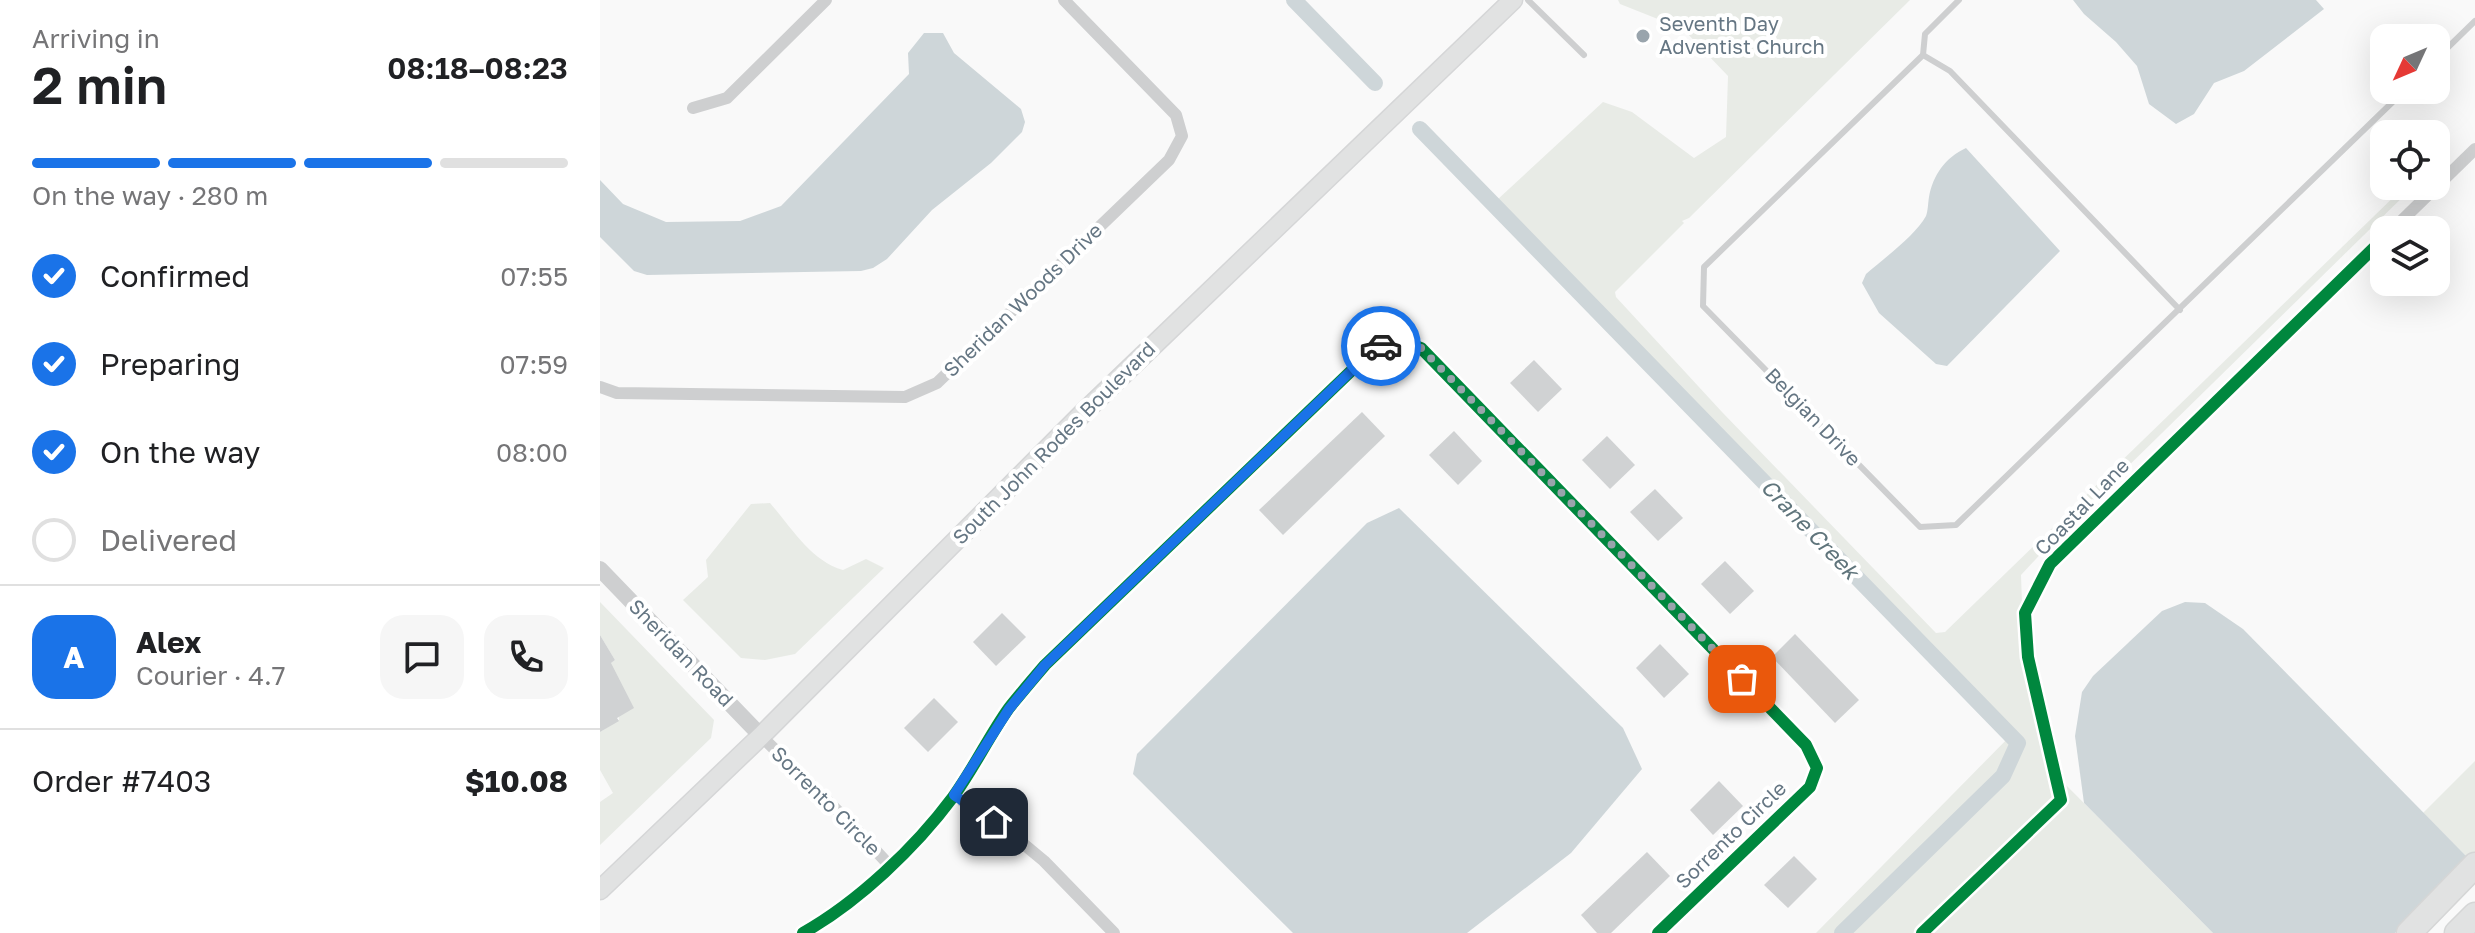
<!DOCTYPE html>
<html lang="en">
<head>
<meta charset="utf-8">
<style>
  :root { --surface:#fff; --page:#f6f6f6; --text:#202124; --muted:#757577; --line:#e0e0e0; --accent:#1a73e8 }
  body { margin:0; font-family:"Golos Text",sans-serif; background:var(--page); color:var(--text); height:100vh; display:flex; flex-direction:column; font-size:30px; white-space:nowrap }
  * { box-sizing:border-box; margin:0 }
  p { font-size:26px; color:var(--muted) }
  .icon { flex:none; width:44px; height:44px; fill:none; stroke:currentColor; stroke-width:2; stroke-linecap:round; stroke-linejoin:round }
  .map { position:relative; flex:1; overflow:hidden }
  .sheet { display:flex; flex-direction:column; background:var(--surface); width:600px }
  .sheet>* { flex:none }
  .needle { width:52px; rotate:226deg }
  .fabs { position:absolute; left:1770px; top:24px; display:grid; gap:16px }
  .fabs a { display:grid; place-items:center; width:80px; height:80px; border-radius:16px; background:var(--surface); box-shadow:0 8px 32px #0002; font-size:40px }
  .pin { position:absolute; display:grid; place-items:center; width:68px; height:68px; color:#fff; margin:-34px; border-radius:16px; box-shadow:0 4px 12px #0006 }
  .courier { position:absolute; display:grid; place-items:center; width:80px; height:80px; margin:-40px; border:6px solid #1a73e8; border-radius:50%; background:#fff; color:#222; box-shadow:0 2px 10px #0007 }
  .headline em { font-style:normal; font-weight:600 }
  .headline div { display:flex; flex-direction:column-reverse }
  .headline { display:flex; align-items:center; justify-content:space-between; height:136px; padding:0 32px }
  h1 { font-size:52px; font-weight:600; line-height:60px }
  .bar { display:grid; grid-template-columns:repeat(4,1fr); gap:12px 8px; align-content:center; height:96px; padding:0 32px }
  .bar i { height:10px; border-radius:6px; background:var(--line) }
  .bar .active { background:var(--accent) }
  .bar p { grid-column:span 4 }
  .line { display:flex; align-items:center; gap:20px; padding:0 32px; border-top:2px solid var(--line) }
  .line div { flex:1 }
  .round { display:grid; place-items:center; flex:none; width:84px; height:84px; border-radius:24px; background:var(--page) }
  ol { padding:0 32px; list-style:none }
  li { display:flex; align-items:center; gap:24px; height:88px }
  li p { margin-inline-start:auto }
  li .icon { padding:8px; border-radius:50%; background:var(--accent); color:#fff; stroke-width:4 }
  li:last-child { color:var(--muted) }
  li i { width:44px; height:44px; border:4px solid var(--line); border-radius:50% }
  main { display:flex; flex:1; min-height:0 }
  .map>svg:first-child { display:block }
  .green { fill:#e8ebe6 }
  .water { fill:#ced6d9 }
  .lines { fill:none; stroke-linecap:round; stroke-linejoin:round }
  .canal { stroke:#ced6d9; stroke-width:16 }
  .building { fill:#d0d2d3 }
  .secondary-casing { stroke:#d5d6d7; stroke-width:21 }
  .motorway-casing { stroke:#d5d6d6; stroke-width:27 }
  .service { stroke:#cecfd0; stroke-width:6 }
  .minor { stroke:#cecfd0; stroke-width:12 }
  .tertiary { stroke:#cecfd0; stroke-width:16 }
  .secondary { stroke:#e1e2e2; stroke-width:18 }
  .motorway { stroke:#e1e2e2; stroke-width:24 }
  .cycleway-casing { stroke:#fff; stroke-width:17 }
  .cycleway { stroke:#00873e; stroke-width:12 }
  .done { stroke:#99a4ac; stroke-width:8; stroke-dasharray:0 14.4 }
  .route { stroke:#1a73e8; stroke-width:10 }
  .poi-dot { fill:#99a4ac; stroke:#fff; stroke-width:3 }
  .labels { text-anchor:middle; stroke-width:8; stroke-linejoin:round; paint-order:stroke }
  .poi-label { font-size:20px; fill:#657683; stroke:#fff; text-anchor:start }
  .street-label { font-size:20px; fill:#657683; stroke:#fff }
  .water-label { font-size:22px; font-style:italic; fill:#60757c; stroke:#fff }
</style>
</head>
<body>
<main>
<section class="sheet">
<div class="headline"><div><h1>2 min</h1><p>Arriving in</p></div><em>08:18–08:23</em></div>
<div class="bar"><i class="active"></i><i class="active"></i><i class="active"></i><i></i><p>On the way · 280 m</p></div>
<ol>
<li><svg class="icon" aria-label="check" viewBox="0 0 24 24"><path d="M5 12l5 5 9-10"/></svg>Confirmed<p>07:55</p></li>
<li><svg class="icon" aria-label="check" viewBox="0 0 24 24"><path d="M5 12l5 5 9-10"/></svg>Preparing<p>07:59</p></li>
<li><svg class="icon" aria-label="check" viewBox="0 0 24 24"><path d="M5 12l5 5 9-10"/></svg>On the way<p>08:00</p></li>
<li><i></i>Delivered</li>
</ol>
<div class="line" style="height:144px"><b class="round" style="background:var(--accent);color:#fff">A</b><div><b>Alex</b><p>Courier · 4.7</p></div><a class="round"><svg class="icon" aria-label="chat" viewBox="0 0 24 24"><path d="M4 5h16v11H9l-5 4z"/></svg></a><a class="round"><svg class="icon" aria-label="phone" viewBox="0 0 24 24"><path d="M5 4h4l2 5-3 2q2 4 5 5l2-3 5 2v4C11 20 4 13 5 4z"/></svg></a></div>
<div class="line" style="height:104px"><div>Order #7403</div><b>$10.08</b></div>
</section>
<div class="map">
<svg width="1875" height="933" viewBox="0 0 1875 933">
  <rect width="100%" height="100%" fill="#f9f9f9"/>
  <g class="green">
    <path d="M 1018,0 L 1310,0 L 1089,218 L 1082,221 L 1084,223 L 1015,292 L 1016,297 L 1122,412 L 1336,633 L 1345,632 L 1805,186 L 1814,186 L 1460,533 L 1421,575 L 1424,660 L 1460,779 L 1613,933 L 1216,933 L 1416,730 L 1307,632 L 897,200 L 1003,102 L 1032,112 L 1094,158 L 1126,137 L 1128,76 L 1083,29 L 1020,4 Z"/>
    <path d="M 170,503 C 191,527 211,561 243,570 L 266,559 L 284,568 L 195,654 L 165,660 L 141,658 L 83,600 L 108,577 L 106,560 L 151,504 Z"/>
    <path d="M 0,602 L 114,720 L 111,738 L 0,845 L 0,802 L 13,793 L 0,770 L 0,732 L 19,720 L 11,663 L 15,660 L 0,635 Z"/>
    <path d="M 1875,761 L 1875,854 L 1869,859 L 1823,813 Z"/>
  </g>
  <g class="water">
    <path d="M 1473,0 L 1716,0 L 1724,9 L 1644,71 L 1614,83 L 1594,114 L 1576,124 L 1549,104 L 1537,66 L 1516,42 L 1484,14 Z"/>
    <path d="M 324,33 L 343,33 L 354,53 L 421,109 L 425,122 L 422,132 L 391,163 L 332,210 L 287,259 L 273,268 L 261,271 L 47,275 L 34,271 L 0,237 L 0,180 L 23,204 L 66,222 L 140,221 L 181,206 L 309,74 L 308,53 Z"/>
    <path d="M 1366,148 L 1460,251 L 1347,366 L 1336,364 L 1279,313 L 1262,283 L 1266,274 C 1283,259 1315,236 1326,216 C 1328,211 1328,203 1329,197 C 1333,175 1345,158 1366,148 Z"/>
    <path d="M 799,508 L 1023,728 L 1042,769 L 971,853 L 867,933 L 693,933 L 533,774 L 537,754 L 767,523 Z"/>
    <path d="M 1585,602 L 1605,603 L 1643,629 L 1869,859 L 1795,933 L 1613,933 L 1484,803 L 1475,736 L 1482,692 L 1493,676 L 1562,611 Z"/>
  </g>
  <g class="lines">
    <g class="canal">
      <path d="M 694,0 L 775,83"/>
      <path d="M 820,129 L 1418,743 L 1403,776 L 1242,933"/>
    </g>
  </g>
  <g class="building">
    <path d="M 934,360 L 962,389 L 938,412 L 910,383 Z"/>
    <path d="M 762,412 L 785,436 L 683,535 L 659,510 Z"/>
    <path d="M 854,431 L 882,461 L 858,485 L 829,455 Z"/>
    <path d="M 1007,436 L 1035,465 L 1010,489 L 982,460 Z"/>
    <path d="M 1055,489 L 1083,518 L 1058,541 L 1030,512 Z"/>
    <path d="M 1125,561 L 1154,591 L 1130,614 L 1101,584 Z"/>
    <path d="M 402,613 L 426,637 L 396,666 L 373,642 Z"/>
    <path d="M 1195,634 L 1259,700 L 1235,723 L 1172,657 Z"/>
    <path d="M 0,635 L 15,660 L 11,663 L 34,708 L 17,718 L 19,721 L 0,732 Z"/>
    <path d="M 1060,644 L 1089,674 L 1064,698 L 1036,668 Z"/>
    <path d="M 334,698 L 358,722 L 328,752 L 304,728 Z"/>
    <path d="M 1119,781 L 1143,806 L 1113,835 L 1090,810 Z"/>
    <path d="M 1047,852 L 1070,876 L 1011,933 L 997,933 L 981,915 Z"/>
    <path d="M 1194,856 L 1217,879 L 1188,908 L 1164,885 Z"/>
  </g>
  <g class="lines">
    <g class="secondary-casing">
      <path id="secondary" d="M 0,890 L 161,736 L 482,414 L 913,0"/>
    </g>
    <g class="motorway-casing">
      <g id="motorway">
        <path d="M 1809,933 L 1875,865"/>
        <path d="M 1857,933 L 1875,915"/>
      </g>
    </g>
    <g class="service">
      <path d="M 928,0 L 984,55"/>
      <path d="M 1323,55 L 1325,34 L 1359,0"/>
      <path d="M 1836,59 L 1875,21"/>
      <path d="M 1580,310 L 1350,71 L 1323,55 L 1104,267 L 1103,306 L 1320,527 L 1356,525 L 1805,90"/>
    </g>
    <g class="minor">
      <path d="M 93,108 L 127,98 L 226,0"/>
      <path d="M 1792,230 L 1875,149"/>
      <path d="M 0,387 L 17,393 L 305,397 L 337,383 L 569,160 L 582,136 L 576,115 L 464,0"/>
      <path d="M 161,736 L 254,827 L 290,866"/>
      <path d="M 354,795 L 414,836 L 444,861 L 514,933"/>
      <path d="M 203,933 C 258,902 315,848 353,797 C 374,768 389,736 409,708 C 421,693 433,679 445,665 L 774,349 L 798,339 L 821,348 L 1206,745 L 1217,768 L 1210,787 L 1058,933"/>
      <path d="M 1322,933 L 1461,800 L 1428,657 L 1425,613 L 1450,564 L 1784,238"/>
    </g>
    <path class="tertiary" d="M 0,569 L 161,736"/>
    <use href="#secondary" class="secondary"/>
    <use href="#motorway" class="motorway"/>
    <g class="cycleway-casing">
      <g id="cycleway">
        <path d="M 203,933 C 258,902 315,848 353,797 C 374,768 389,736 409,708 C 421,693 433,679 445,665 L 774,349 L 798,339 L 821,348 L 1206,745 L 1217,768 L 1210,787 L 1058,933"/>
        <path d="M 1322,933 L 1461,800 L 1428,657 L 1425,613 L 1450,564 L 1784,238"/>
      </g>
    </g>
    <use href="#cycleway" class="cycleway"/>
  </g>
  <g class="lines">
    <path class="done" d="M 781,346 L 798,339 L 821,348 L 1142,679"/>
    <path class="route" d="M 394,822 L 354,795 L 409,709 L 445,665 L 774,349 L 781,346"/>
  </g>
  <circle class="poi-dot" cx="1043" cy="36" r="8"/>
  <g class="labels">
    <g class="poi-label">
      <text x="1059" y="31">Seventh Day<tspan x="1059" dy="23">Adventist Church</tspan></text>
    </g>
    <g class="street-label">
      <text transform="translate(423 300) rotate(-44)" y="7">Sheridan Woods Drive</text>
      <text transform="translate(1213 417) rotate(46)" y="7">Belgian Drive</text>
      <text transform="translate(454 443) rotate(-45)" y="7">South John Rodes Boulevard</text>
      <text transform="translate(1482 507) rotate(-46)" y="7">Coastal Lane</text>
      <text transform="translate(81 653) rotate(46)" y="7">Sheridan Road</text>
      <text transform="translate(226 801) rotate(45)" y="7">Sorrento Circle</text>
      <text transform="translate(1131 835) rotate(-44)" y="7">Sorrento Circle</text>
    </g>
    <g class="water-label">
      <text transform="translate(1210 529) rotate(46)" y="8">Crane Creek</text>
    </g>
  </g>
</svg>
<div class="fabs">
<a><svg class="needle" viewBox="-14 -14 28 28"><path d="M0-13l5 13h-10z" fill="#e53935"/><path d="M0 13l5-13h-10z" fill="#757577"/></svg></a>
<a><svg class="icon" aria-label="locate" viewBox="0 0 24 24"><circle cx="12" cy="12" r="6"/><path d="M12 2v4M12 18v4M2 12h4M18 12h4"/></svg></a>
<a><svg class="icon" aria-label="layers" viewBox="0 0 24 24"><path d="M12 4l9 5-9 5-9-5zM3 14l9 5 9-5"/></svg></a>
</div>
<div class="pin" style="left:1142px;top:679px;background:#ea580c"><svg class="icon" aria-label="bag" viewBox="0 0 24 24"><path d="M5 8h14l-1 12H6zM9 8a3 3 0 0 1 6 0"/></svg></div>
<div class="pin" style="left:394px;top:822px;background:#1f2937"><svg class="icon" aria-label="home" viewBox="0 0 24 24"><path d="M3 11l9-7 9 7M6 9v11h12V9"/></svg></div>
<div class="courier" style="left:781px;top:346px"><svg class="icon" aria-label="car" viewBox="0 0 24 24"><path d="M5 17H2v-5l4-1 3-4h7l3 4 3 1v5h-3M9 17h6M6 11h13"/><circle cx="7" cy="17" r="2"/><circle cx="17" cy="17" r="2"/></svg></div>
</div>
</main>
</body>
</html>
